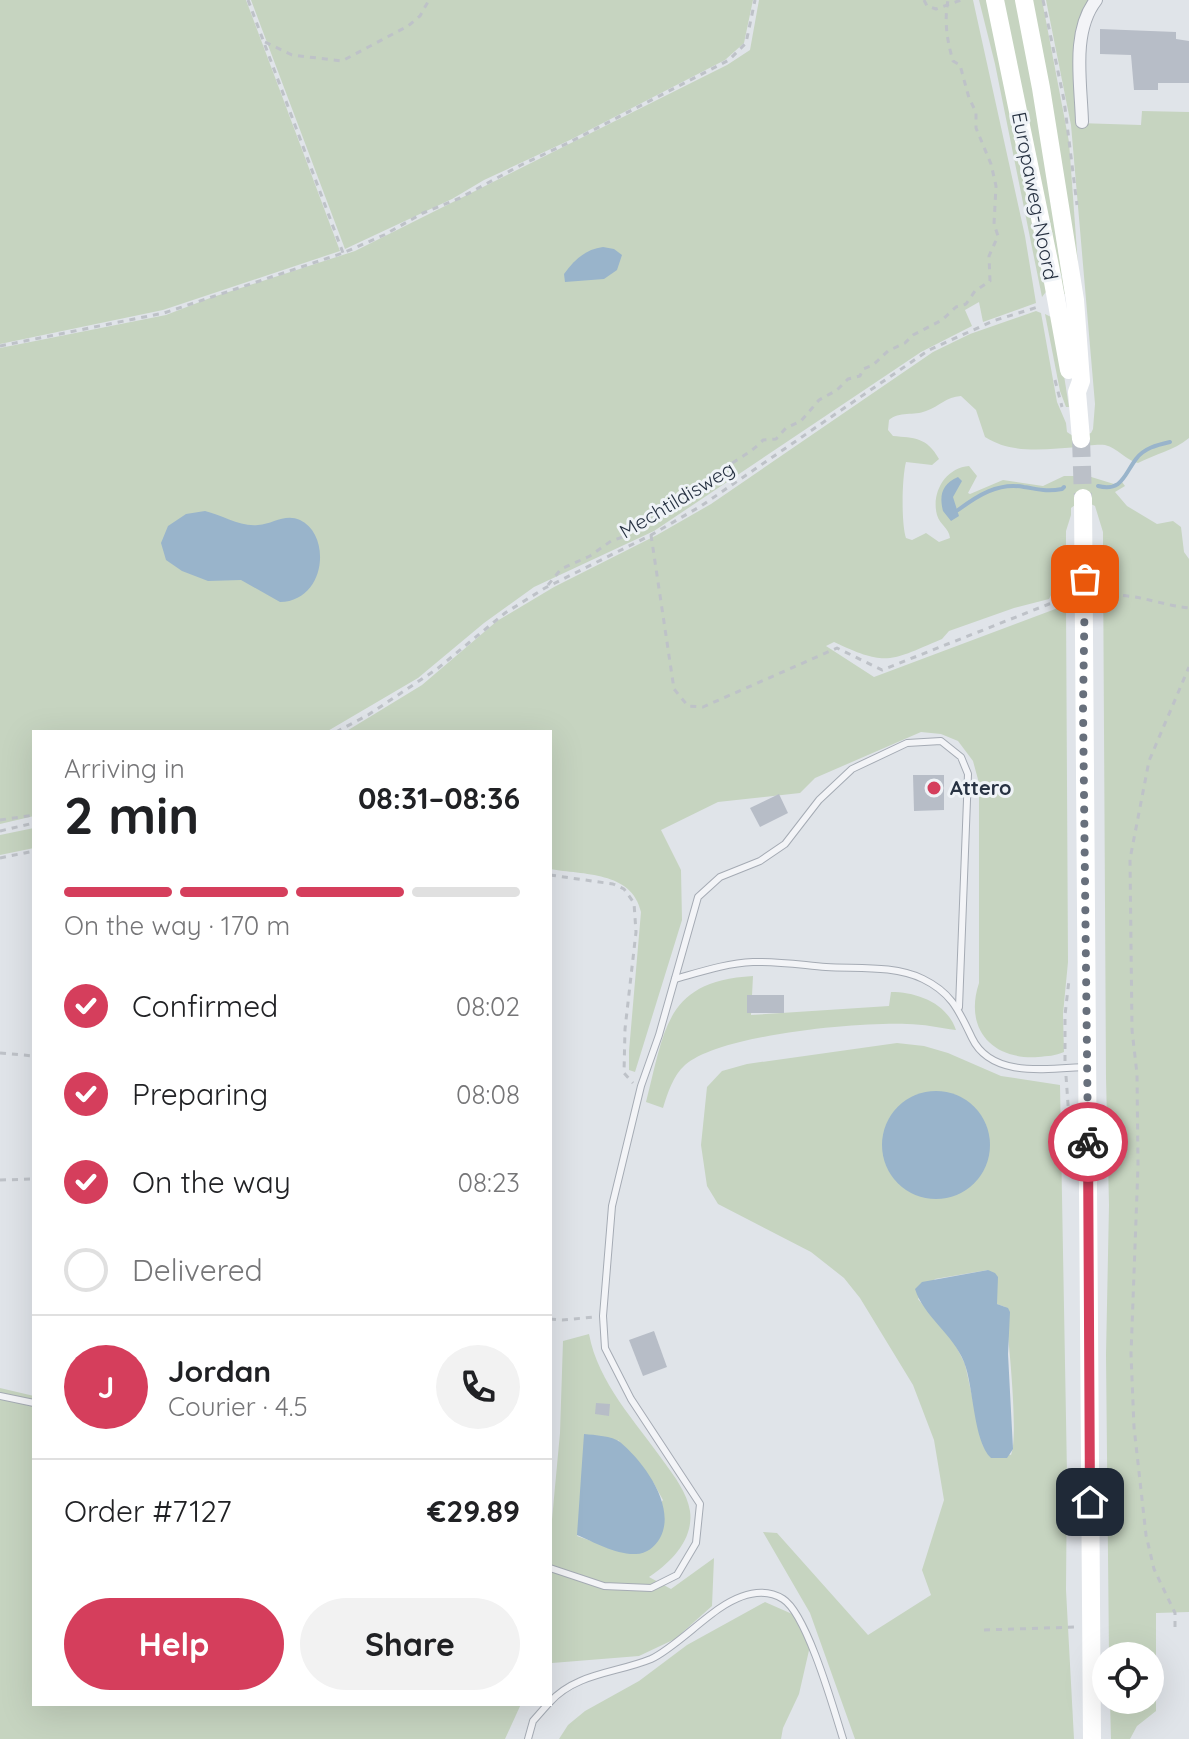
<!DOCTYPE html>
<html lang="en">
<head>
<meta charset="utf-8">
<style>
  :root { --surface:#fff; --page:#f2f2f2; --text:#202124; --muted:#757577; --line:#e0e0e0; --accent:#d53e5c }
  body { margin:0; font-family:Quicksand,sans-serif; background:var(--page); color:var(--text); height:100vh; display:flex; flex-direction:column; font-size:30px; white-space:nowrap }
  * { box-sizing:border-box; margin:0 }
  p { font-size:26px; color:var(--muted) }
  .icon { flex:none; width:44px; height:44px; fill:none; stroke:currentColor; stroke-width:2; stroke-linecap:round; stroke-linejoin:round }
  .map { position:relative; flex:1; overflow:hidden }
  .sheet { position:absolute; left:32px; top:730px; width:520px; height:976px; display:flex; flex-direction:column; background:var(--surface); border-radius:0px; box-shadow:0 8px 32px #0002 }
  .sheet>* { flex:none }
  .controls { position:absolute; left:1092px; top:1642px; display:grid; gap:16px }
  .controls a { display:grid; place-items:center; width:72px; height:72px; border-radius:50%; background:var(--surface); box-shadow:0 8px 32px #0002; font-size:40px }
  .pin { position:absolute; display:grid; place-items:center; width:68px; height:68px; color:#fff; margin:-34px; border-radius:16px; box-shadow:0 4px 12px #0006 }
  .courier { position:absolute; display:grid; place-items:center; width:80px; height:80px; margin:-40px; border:6px solid #d53e5c; border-radius:50%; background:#fff; color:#222; box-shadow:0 2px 10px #0007 }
  .head em { font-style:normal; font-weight:700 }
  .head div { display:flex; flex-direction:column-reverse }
  .head { display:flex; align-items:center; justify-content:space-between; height:136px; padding:0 32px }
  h1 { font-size:52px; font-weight:700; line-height:60px }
  .bar { display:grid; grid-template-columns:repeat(4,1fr); gap:12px 8px; align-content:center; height:96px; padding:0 32px }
  .bar i { height:10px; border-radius:6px; background:var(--line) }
  .bar .selected { background:var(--accent) }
  .bar p { grid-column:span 4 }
  .line { display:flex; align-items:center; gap:20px; padding:0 32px; border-top:2px solid var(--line) }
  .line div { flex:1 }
  .round { display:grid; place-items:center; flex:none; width:84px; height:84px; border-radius:42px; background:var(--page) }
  ol { padding:0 32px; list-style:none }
  li { display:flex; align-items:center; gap:24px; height:88px }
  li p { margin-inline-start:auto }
  li .icon { padding:8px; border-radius:50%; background:var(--accent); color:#fff; stroke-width:4 }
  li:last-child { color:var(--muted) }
  li i { width:44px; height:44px; border:4px solid var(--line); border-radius:50% }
  .cta { display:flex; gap:16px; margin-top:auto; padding:16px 32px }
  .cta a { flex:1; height:92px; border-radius:48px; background:var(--accent); color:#fff; font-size:32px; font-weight:700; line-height:92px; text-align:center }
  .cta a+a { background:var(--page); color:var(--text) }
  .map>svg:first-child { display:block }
  .green { fill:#c6d4c0; fill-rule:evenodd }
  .water { fill:#99b4cb }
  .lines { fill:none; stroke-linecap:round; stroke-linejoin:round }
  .stream { stroke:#99b4cb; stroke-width:4 }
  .building { fill:#b7bdc7 }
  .secondary-tunnel { stroke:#bbc0c8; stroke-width:18; stroke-dasharray:18 9; stroke-linecap:butt }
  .lane-casing { stroke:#a5abb4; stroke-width:8 }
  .street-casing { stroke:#a5abb4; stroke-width:14 }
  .path { stroke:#bec2c8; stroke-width:3; stroke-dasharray:6 6; stroke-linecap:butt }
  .lane { stroke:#f3f4f7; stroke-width:6 }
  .street { stroke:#f3f4f7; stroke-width:12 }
  .secondary { stroke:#fff; stroke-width:18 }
  .done { stroke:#68707c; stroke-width:8; stroke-dasharray:0 14.4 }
  .route { stroke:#d53e5c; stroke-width:10 }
  .poi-dot { fill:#d53e5c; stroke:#eff3f7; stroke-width:3 }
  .labels { text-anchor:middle; stroke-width:6; stroke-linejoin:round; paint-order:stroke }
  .street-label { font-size:20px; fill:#273242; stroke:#eff3f7 }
  .poi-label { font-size:20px; font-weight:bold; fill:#273242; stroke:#eff3f7; text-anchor:start }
</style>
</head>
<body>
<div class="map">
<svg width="1189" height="1739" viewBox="0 0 1189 1739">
  <rect width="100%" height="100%" fill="#e0e4e9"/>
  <g class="green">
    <path d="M 0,0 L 246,0 L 340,251 L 163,310 L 0,344 Z"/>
    <path d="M 251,0 L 753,0 L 744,43 L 725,60 L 570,140 L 484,180 L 452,199 L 345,249 Z"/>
    <path d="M 759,0 L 973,0 L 1025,236 L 1036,303 L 983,322 L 979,302 L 965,310 L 972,326 L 921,352 L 654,531 L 534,587 L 484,623 L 418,678 L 326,732 L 34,732 L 34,816 L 0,824 L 0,348 L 166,315 L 210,298 L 355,251 L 727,65 L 750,50 Z"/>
    <path d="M 979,0 L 989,0 L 1049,288 L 1042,297 L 995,64 Z"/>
    <path d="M 1001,0 L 1020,0 L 1065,294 L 1063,294 Z"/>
    <path d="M 1029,0 L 1042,0 L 1069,142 L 1079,279 Z"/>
    <path d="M 1046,0 L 1089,0 L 1077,31 L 1078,123 L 1141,125 L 1142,111 L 1189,112 L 1189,438 C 1173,451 1155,454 1138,463 C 1125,460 1118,448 1105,445 C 1097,444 1086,446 1079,447 C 1048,449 1013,455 985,437 L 976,410 L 961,396 C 946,397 940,406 926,411 C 914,416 899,411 889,420 L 888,430 L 893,436 C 914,438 927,437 939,459 L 932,465 L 906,462 C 902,477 901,523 906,538 L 912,540 L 926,533 L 939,542 L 950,538 C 949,528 940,525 937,515 C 931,493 945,468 969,466 L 977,476 L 968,493 L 970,494 L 1003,480 L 1043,486 L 1064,476 L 1088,476 L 1114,484 L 1122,482 L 1125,486 L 1115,492 L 1127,506 L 1157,524 L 1173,521 L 1181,527 L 1184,552 L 1189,559 L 1189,1612 L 1156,1613 L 1156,1711 L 1137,1726 L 1130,1739 L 1111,1739 L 1110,1700 L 1150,1700 L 1150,1656 L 1109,1656 L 1106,1355 L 1109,1205 L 1106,1078 L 1103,556 L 1103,532 L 1095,506 C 1088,502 1077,502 1071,508 L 1071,515 L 1066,531 L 1066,590 L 1052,593 L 1049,599 L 1014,608 L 949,631 L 942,639 C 890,661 887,667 834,642 L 826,646 L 874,677 L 1066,605 L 1068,962 L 1063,1014 L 1064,1052 C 1055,1056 1048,1056 1038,1057 C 991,1060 964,1028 979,983 L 979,783 L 973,761 L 958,741 L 941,734 L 921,732 L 815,778 L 800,793 L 718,802 L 661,830 L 681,870 L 682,920 L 635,1072 L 629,1070 L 629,1051 L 641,912 C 632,871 583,875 550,869 L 550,732 L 345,732 L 422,685 L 497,621 L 554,587 L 657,535 L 711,504 L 933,352 L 970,334 L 1036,311 L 1041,313 L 1057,402 L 1066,423 L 1067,432 L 1076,438 L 1091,433 L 1093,429 L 1095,404 L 1071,125 Z"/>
    <path d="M 1045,314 L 1055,319 L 1069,407 L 1066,407 L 1060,391 Z"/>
    <path d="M 34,828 L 34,848 L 0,855 L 0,835 Z"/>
    <path d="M 753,976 L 751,1015 L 889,1006 L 891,992 C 917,992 947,1003 956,1030 C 940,1028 923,1024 907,1024 C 860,1022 720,1034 685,1065 C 673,1076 668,1092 663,1108 L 646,1102 C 665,1029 665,981 753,976 Z"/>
    <path d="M 897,1043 L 924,1046 L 948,1053 L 1001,1076 L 1060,1085 L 1067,1474 L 1066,1590 L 1074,1739 L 855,1739 L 810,1613 L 763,1532 L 777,1533 L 868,1635 L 931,1595 L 922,1570 L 944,1500 L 934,1440 L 913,1385 L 860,1298 L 844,1278 L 811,1252 L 718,1204 L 707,1186 L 701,1145 L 707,1087 L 722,1071 L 747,1064 ZM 988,1270 L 997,1304 L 1005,1307 C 1008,1333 1019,1436 1011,1455 L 983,1446 L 965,1364 L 955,1344 L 918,1299 L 935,1279 Z"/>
    <path d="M 589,1334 C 598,1383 636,1422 664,1462 C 675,1477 687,1493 690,1511 C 694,1540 670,1563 649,1577 L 671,1589 L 714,1558 L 712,1606 L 675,1639 L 639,1656 L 552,1663 L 550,1541 L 560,1433 L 563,1341 ZM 618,1440 L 653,1482 L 663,1500 L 626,1553 L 577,1536 Z"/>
    <path d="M 0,1388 L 34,1396 L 34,1704 L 521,1704 L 505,1739 L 0,1739 Z"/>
    <path d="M 765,1602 L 799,1617 L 810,1646 L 799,1694 L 783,1728 L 781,1739 L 559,1739 L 568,1725 L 585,1711 L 639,1681 L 687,1645 Z"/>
  </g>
  <g class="water">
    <path d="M 603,247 L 614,249 L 622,255 L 617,270 L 604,279 L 565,282 L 564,274 C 574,260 586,249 603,247 Z"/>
    <path d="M 958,477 L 962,481 L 953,497 L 959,516 L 951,521 L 943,511 C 939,495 942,484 958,477 Z"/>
    <path d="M 205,511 C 222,515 240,527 258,525 C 273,524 285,513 300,520 C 332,535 326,601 280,602 L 241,580 L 208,581 L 182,571 L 166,560 L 161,543 L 168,526 L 186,514 Z"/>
    <circle cx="936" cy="1145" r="54"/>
    <path d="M 988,1270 L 995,1273 L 998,1277 L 997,1304 L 1008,1308 L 1010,1312 L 1008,1354 L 1013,1449 L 1007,1458 L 991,1458 C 973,1441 974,1387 964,1362 C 953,1334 924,1317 915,1289 L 922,1282 Z"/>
    <path d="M 584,1434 C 595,1435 612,1436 620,1442 C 644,1462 677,1507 660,1538 C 655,1547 646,1554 636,1554 C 616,1555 594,1542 577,1535 Z"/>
  </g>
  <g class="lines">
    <g class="stream">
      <path d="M 1098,486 C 1122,492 1124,475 1136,459 C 1144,448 1157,445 1170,442"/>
      <path d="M 958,510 C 977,496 998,482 1024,487 C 1038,489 1046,492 1062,489 L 1064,487"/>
    </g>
  </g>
  <g class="building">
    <path d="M 1100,29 L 1176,32 L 1176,39 L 1189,41 L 1189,83 L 1158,83 L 1158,90 L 1134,90 L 1131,55 L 1100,54 Z"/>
    <path d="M 913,775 L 944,775 L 944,810 L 914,811 Z"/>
    <path d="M 779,794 L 788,813 L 760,827 L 750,808 Z"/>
    <rect x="747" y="995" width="37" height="18"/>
    <path d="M 654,1331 L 667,1367 L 643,1376 L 629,1340 Z"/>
    <path d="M 596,1403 L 610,1404 L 609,1416 L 595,1414 Z"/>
  </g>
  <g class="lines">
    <path class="secondary-tunnel" d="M 1081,439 L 1083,498"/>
    <g class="lane-casing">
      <g id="lane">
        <path d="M 675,979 C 700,972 727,963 753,962 C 777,961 802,965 826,967 C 857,969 894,965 923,979 C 952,993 959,1011 972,1038 C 991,1078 1047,1069 1083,1067"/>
        <path d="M 0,1396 L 34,1403"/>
        <path d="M 550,1568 L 604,1586 L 651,1588 L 677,1575 L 696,1543 L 700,1504 L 631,1399 L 605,1348 L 603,1316 L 612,1206 L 641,1086 L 659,1035 L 698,897 L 720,877 L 760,861 L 785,844 L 819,800 L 852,769 L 907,743 L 941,741 L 961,757 L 968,774 L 959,1007"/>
        <path d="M 550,1702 C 576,1673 617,1673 651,1659 C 671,1650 699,1622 720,1608 C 738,1596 762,1586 783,1599 C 807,1614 834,1710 843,1739"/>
        <path d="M 528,1739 L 533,1721 L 548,1704"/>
      </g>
    </g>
    <g class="street-casing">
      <path id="street" d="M 1082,122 C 1081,83 1071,32 1096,0"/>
    </g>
    <g class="path">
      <path d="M 248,0 L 343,253"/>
      <path d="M 924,0 L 927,6 L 936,9 L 961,0"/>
      <path d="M 1043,0 L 1064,100 L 1077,205"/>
      <path d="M 265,42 L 292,55 L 342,61 L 408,26 L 420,16 L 429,0"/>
      <path d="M 0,346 L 164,313 L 343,253 L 384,235 L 423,213 L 460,198 L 521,165 L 570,142 L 729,60 L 746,43 L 755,0"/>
      <path d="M 1055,380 L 1062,407"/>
      <path d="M 651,535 L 674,689 L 688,706 L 703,707 L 837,648 L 882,670 L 1049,604 L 1068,600"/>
      <path d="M 548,585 L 561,569 L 590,556 L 611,541 L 623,537 L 638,523 L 681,499 L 690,500 L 700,496 C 702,492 703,488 705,484 C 714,470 750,456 763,440 L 776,439 L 786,428 L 801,421 L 819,400 L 837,390 L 848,379 L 860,376 L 863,369 L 873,365 L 888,351 L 905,343 L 913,335 L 942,320 L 956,307 L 966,304 L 975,291 L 990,281 L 989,256 L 998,236 L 994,224 L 996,186 L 991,164 L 976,128 L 976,112 L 969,98 L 960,65 L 953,61 C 947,40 944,22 948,0"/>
      <path d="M 1099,596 C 1137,592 1154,604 1189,608"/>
      <path d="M 336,732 L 368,715 L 437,669 L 505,613 L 545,588 L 651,535 L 701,506 L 929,350 L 993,321 L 1041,306"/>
      <path d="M 0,820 L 34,815"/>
      <path d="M 0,831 L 34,823"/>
      <path d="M 0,858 L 34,851"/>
      <path d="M 550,875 L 613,884 L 624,889 L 634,903 L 636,932 L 625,1029 L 624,1073 L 633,1083"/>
      <path d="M 0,1053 L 34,1056"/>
      <path d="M 1065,1061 L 1065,1015 L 1069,980"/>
      <path d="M 1066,1076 L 1070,1132"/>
      <path d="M 0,1180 L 34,1179"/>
      <path d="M 550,1319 L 562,1320 L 595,1317"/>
      <path d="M 1175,1627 L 1175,1613 L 1154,1569 L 1146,1535 L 1134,1427 L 1131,1354 L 1138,1166 L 1137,1074 L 1132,1030 L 1130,859 L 1149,761 L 1189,667"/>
      <path d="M 984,1630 L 1076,1627"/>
    </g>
    <use href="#lane" class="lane"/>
    <use href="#street" class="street"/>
    <g class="secondary">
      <path d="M 995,0 L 1051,271 L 1069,370"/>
      <path d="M 1024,0 L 1041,88 L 1075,300 L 1081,381 L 1077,392 L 1081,439"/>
      <path d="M 1083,498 L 1092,1739"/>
    </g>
  </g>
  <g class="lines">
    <path class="done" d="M 1085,579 L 1083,707 L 1088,1142"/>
    <path class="route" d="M 1088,1142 L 1090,1502"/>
  </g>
  <circle class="poi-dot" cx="934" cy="788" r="8"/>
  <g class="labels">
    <g class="street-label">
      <text transform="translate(1035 196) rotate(79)" y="7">Europaweg-Noord</text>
      <text transform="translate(677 500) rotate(-31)" y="7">Mechtildisweg</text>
    </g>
    <g class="poi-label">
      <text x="950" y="795">Attero</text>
    </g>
  </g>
</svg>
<div class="controls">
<a><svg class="icon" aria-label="locate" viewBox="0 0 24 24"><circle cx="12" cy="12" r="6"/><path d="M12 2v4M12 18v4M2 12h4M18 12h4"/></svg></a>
</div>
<div class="pin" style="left:1085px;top:579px;background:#ea580c"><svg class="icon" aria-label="bag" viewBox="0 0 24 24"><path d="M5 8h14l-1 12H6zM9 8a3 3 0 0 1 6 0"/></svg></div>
<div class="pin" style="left:1090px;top:1502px;background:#1f2937"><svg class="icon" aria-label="home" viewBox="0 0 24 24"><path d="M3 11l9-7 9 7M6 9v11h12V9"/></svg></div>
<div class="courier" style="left:1088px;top:1142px"><svg class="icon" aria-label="bike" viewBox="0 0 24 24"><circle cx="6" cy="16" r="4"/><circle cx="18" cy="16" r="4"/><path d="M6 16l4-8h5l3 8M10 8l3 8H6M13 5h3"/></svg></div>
<section class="sheet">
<div class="head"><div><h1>2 min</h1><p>Arriving in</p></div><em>08:31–08:36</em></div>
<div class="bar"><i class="selected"></i><i class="selected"></i><i class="selected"></i><i></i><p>On the way · 170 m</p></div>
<ol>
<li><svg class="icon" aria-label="check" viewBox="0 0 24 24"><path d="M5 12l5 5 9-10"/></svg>Confirmed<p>08:02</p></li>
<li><svg class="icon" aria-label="check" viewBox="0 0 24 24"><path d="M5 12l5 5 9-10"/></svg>Preparing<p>08:08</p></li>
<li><svg class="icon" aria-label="check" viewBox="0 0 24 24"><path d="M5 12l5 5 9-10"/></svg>On the way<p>08:23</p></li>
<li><i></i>Delivered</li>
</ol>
<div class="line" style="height:144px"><b class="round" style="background:var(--accent);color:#fff">J</b><div><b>Jordan</b><p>Courier · 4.5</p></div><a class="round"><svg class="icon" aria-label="phone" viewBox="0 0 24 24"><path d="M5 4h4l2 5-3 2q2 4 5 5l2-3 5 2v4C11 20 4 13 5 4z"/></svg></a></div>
<div class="line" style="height:104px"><div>Order #7127</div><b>€29.89</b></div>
<div class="cta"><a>Help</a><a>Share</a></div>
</section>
</div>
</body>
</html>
